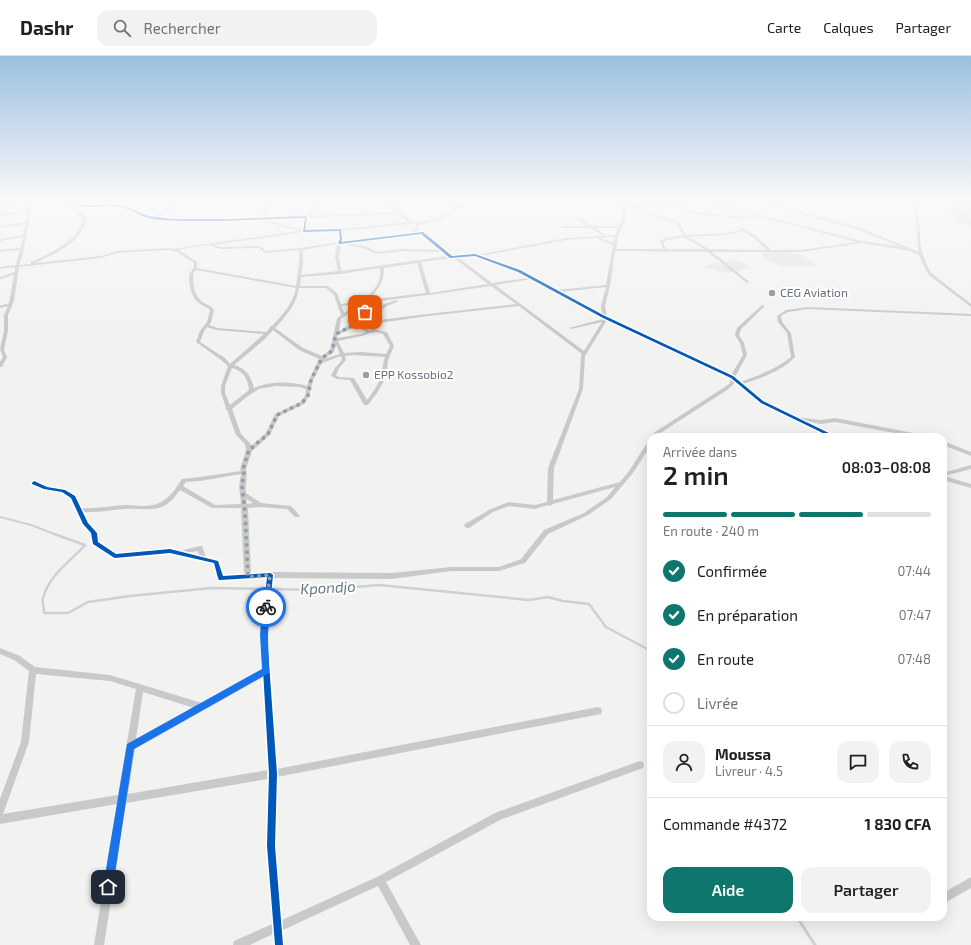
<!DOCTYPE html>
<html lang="fr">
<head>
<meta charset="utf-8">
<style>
  :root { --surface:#fff; --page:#f2f2f2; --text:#202124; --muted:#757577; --line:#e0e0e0; --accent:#0f766e }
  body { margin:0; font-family:"Exo 2",sans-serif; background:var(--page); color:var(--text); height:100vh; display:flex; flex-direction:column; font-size:15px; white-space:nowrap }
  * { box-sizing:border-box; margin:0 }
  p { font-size:13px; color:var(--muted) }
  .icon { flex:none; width:22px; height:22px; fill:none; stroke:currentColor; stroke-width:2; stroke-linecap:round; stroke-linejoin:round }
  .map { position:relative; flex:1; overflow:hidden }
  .side { position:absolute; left:647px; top:377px; width:300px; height:488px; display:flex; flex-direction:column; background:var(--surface); border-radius:12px; box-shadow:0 4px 16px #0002 }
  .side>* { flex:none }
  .pin { position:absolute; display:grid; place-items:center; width:34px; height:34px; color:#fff; margin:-17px; border-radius:8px; box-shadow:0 2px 6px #0006 }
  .courier { position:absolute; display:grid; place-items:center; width:40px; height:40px; margin:-20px; border:3px solid #1a73e8; border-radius:50%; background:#fff; color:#222; box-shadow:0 1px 5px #0007 }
  .head em { font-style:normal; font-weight:600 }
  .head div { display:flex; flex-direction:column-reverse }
  .head { display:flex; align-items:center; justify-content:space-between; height:68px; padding:0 16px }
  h1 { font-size:26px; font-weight:600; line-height:30px }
  .bar { display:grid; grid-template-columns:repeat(4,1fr); gap:6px 4px; align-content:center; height:48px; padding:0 16px }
  .bar i { height:5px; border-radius:3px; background:var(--line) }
  .bar .active { background:var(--accent) }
  .bar p { grid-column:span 4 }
  .line { display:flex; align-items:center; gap:10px; padding:0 16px; border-top:1px solid var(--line) }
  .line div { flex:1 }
  .round { display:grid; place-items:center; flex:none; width:42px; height:42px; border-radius:12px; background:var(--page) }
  ol { padding:0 16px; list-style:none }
  li { display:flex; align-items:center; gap:12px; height:44px }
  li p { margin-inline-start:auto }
  li .icon { padding:4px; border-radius:50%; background:var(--accent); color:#fff; stroke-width:4 }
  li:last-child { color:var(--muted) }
  li i { width:22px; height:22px; border:2px solid var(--line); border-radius:50% }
  .primary-button { display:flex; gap:8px; margin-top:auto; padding:8px 16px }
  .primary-button a { flex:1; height:46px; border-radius:12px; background:var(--accent); color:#fff; font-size:16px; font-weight:600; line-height:46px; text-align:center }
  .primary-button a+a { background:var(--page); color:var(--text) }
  header { display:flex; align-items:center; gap:24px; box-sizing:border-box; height:56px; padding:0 20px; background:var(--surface); border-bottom:1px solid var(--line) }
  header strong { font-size:19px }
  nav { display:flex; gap:22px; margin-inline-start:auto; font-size:14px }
  .search { width:280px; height:36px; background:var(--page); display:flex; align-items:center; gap:10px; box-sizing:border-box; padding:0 14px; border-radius:12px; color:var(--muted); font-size:15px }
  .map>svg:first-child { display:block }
  .built { fill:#e1e2e2 }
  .green { fill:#e2e5df }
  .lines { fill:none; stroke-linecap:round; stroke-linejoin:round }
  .stream-far2 { stroke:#cbd1d4; stroke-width:2 }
  .stream-far1 { stroke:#cbd1d4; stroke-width:2.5 }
  .stream { stroke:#cbd1d4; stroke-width:3 }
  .runway { fill:#d8d8d9; fill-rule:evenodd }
  .street { fill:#c8c9ca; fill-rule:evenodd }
  .cycleway-casing { stroke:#fff; stroke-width:3 }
  .cycleway { fill:#0057b8; fill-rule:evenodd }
  .route { fill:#1a73e8 }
  .done { stroke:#969ea6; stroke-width:4; stroke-dasharray:0 7.2 }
  .poi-dot { fill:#969ea6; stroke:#fff; stroke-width:1.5 }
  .labels { text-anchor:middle; stroke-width:4; stroke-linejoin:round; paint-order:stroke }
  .far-poi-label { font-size:12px; fill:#65717e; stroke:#fff; text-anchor:start }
  .water-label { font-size:15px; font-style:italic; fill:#657983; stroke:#fff }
</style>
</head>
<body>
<header>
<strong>Dashr</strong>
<div class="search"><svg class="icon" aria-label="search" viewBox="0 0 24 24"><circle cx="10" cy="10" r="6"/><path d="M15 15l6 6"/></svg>Rechercher</div>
<nav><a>Carte</a><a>Calques</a><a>Partager</a></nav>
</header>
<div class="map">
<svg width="971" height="889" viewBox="0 0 971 889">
  <rect width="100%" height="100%" fill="#f2f2f1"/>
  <path class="built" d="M 971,154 L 971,173 L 947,155 Z"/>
  <g class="green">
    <path d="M 765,195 C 788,198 797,191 817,210 L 781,210 L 762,201 L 761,198 Z"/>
    <path d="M 729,203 C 738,204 743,205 749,212 L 727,217 L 707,212 L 705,210 L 714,207 L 726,207 Z"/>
  </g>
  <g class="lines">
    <path class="stream-far2" d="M 0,461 L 31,469 L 57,479"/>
    <g class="stream-far1">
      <path d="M 54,478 L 85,489 C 70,506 49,519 43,542 C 42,546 44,552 44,557 L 68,557 L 88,546 L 130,540 L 211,532 L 266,533"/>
      <path d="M 270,533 L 319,534 L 379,529 L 529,544 L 548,541 L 563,545 L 589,548 L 606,571 L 651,595"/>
    </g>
    <path class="stream" d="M 797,861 L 815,889"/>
    <path class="runway" d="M 964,149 L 971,151 L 971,170 L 962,168 L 951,157 L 955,151 Z"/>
    <g class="street">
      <path d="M 27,144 L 30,144 L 32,149 L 23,198 L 19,209 L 31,208 L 31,206 C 50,197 78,186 83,163 L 64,144 C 70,144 77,149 85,149 C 98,150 111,147 123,150 C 134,153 143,159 153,161 L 182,144 L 185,144 L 157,161 L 210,163 L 262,162 L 269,144 L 272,144 L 265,162 L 305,160 L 320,144 L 323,144 L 309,160 L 396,156 L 383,144 L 386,144 L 412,166 C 425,165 440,164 451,154 C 454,152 456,147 458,144 L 461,144 L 457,151 L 469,144 L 472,144 L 439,164 L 419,169 L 419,173 L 416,177 L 423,176 L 452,200 L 475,198 L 477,199 L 566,182 L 603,180 L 591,172 L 563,172 L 561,171 L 563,170 L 588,170 L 579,164 L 579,162 L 580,162 L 592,170 L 619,170 L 622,161 L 623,146 L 622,145 L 624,144 L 626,144 L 626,146 L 628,148 L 683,150 L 682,152 L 632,149 L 661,160 L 678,165 L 686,179 C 704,178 723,179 741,174 L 741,172 L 742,172 L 756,180 L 771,194 L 801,194 L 857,186 L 696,144 L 701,144 L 862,185 L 902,191 L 858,174 L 751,144 L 755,144 L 860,172 L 919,196 C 915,177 920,161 908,144 L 911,144 C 922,158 919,174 921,190 C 923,200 926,209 931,217 L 971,248 L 971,251 L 929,219 L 923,208 L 919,199 L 910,195 L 862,187 L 801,196 L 712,196 L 748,225 L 749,226 L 747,227 L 708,196 L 615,195 L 610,230 L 605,250 L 607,261 L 731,319 L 743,299 L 740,287 L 735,279 L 737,272 L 762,249 L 764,249 L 764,251 L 741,273 L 739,279 L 744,287 L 747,299 L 735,321 L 740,326 C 758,320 776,313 791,301 L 787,277 L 778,266 L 777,260 L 786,254 L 808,251 L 971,258 L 971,260 L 808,253 L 788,256 L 781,260 L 782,266 L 791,277 L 795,301 C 782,315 761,322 743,328 L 764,345 L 796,361 L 821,364 L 835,362 L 924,379 L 927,381 L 916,381 L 835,366 L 821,368 L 806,365 L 838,381 L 831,381 L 760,347 L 734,325 L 734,328 L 727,334 L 659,378 L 657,381 L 651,381 L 655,376 L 723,332 L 730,327 L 730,322 L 607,264 L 585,300 L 583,333 L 554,412 L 553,444 L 620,426 L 629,415 L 649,384 L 651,383 L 651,389 L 633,417 L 611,443 L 588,459 L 548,478 L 525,507 L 499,515 L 451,515 L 392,523 L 273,522 L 268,579 L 277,713 L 598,651 L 601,652 L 602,655 L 601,658 L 277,721 L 276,790 L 282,864 L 377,821 L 495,757 L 640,705 L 643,706 L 644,709 L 643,712 L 500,764 L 386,826 L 421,889 L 410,889 L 378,830 L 283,874 L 284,889 L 274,889 L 273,878 L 250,889 L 233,889 L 234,885 L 272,868 L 266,790 L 268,723 L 126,747 L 104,889 L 94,889 L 117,748 L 0,768 L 0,743 L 21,686 L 29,615 L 14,604 L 0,598 L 0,592 L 20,600 L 35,611 L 110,619 L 202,647 L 262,613 L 260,579 L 266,522 L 221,525 L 219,524 L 218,522 L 213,508 L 170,497 L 115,502 L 113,502 L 93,489 L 91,478 L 83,468 L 71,442 L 61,437 L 44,433 L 32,428 L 31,427 L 34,425 L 47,430 L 65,434 L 75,440 L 81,452 C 96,453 110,450 125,449 C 136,449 148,452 159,447 C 169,443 176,432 182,423 L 200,421 L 241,415 L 240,413 L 246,394 L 245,388 L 236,379 L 227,354 L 225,353 L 226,352 L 221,337 L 221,330 L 228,310 L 221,304 L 196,286 L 200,275 L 207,266 L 210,254 C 207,250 202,250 199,247 C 190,240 189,228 189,218 L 193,213 L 194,207 L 177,196 L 169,194 L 117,197 L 101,202 L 19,211 L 14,245 L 8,259 L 8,275 L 4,294 L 7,301 L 2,311 L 0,311 L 0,306 L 3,301 L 0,293 L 4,275 L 4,259 L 8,250 L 0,252 L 0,250 L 9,247 L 14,219 L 0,223 L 0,221 L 15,216 L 15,211 L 0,213 L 0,211 L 16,209 L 20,194 L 0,196 L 0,194 L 20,192 L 23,181 L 0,185 L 0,183 L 23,179 L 25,168 L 0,172 L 0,170 L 26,166 L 27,157 L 0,160 L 0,158 L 27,155 L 28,149 L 28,147 L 0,150 L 0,148 L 27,145 ZM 72,148 L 84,151 L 119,151 L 127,153 L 147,162 L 172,164 L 230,165 L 304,162 L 303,174 L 265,164 L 263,165 L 299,175 L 172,193 L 169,192 L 117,195 L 101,200 L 35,207 C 55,198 81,187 87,163 ZM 626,149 L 659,162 L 676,167 L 683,179 L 666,182 L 660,185 L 663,193 L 616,193 L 616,190 L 618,189 L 617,188 L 618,181 L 626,161 ZM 398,158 L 408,166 L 340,173 L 306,174 L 307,162 ZM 417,167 L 415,173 L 412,177 L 341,186 L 343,183 L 342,175 L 410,168 L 412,169 L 413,168 ZM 595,172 L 618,172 L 615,179 L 606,180 ZM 338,175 L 339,183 L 338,186 L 301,192 L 266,195 L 260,190 L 220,191 L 213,189 L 304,176 ZM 743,175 L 754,182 L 767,194 L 709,193 L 688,181 L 725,179 ZM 421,178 L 440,194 L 402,193 L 377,196 L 365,190 L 346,187 L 411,179 L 412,180 ZM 614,181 L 613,187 L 600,182 ZM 684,181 L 685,182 L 705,193 L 666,193 L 663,186 L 668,184 ZM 596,182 L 613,189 L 606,229 L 557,234 L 520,214 L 480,200 L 566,184 ZM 337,188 L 335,201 L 338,215 L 301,219 L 303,208 L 303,194 ZM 341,188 L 363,192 L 376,198 L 402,195 L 443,196 L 448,200 L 341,215 L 339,201 ZM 208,189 L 220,193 L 259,192 L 265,197 L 299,194 L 299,208 L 296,230 L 197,212 L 197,206 L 179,194 L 177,194 ZM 475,200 L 518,216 L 528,222 L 492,227 L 460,203 L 456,202 ZM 451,202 L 458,205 L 488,228 L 430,237 L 421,206 ZM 417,207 L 426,237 L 367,244 C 378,235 384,226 384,212 ZM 380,212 L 380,221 L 377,229 L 373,235 L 367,241 L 361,245 L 341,248 L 337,237 L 328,230 L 300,230 L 301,221 L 340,218 ZM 196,214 L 296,232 C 293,247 283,259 272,270 L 270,270 L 270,272 L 266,276 L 217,272 L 209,269 L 211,266 L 214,254 C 211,249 206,249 201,245 C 194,239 193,227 193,218 ZM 532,223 L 603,262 L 603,263 L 569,272 L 571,273 L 602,266 L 584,295 L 495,229 ZM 491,230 L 516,248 L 428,258 L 379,264 C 381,250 385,251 397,246 L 398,245 L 396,244 L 360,257 L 352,268 L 339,275 L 341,263 L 363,247 L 428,239 ZM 606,231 L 601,250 L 602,258 L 560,236 ZM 299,232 L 326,232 L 334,239 L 341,259 L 337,263 L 330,294 L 322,300 L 303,292 L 275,272 C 286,260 297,248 299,232 ZM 357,248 L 344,257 L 342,250 ZM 519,250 L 582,298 L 581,300 L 579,333 L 548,412 L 547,446 L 535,449 L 508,446 L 506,447 L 489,454 L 465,468 L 464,470 L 467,472 L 469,472 L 493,456 L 509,450 L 535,453 L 548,449 L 550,450 L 553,448 L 615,431 L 607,441 L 584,457 L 544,474 L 521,503 L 499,511 L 451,511 L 392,517 L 270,516 L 251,518 L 248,452 L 260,451 L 287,453 L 295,461 L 299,461 L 300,460 L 291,450 L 261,447 L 246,437 C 245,429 248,420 246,413 L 252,395 L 270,379 L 279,360 L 304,348 L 309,340 L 313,324 L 322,307 L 341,300 L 342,304 L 335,312 L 331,320 L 337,323 L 350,324 L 364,349 L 368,349 L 377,337 L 385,323 L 387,315 L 388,304 L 394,290 L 387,276 L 376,274 L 379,267 L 428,260 ZM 378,253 C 374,259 375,267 372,273 L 369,274 L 365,271 L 356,268 L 363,259 ZM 207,271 L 216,274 L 264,278 L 230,308 L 225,302 L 200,286 L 204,275 ZM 354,271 L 361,273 L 366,276 L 361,278 L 337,282 L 338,279 ZM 273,274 L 299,294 L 319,303 L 309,324 L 307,330 C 291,325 270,325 254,332 C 251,320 246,312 234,309 L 264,284 ZM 376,276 L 383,278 L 390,290 L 386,298 L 361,296 L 344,297 L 338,285 L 362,280 L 370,277 ZM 336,289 L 340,298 L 324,303 L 334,296 ZM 354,299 L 385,301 C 383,306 383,311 382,317 C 380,327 373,336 367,344 L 354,322 L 338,321 L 336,319 L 339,312 L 346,304 L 345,300 ZM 232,312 C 244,315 248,323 249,334 L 230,349 L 225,337 L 225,330 ZM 276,330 L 299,331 L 306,333 L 305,340 L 300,346 L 275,358 L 266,377 L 251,390 L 250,387 L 241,378 L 232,353 L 248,340 L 259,333 ZM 241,418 L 239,430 L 241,448 L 215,449 L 183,430 L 186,426 L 200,425 ZM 180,434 L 212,452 L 241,452 L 244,518 L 224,519 L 218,504 L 206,501 L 202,490 L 200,490 L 179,495 L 170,493 L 116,497 L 98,486 L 97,477 L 89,467 L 83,456 C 97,457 111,454 124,453 C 137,452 150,455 162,451 C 170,447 175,441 180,434 ZM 246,443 L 253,447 L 247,448 ZM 198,495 L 199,500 L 188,497 ZM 36,618 L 110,625 L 136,633 L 118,739 L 3,758 L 29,686 ZM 263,621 L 268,714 L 128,738 L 135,693 ZM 143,636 L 194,652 L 136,683 Z"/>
      <path d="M 686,155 L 742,161 L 755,160 L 757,161 L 742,163 L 685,157 Z"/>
      <path d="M 943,385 L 971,396 L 971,400 L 943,389 Z"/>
      <path d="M 971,409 L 971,413 L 944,420 L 971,428 L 971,432 L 943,424 L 943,417 Z"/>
      <path d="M 971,821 L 971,832 L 943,848 L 943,837 Z"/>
    </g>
    <g class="cycleway-casing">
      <g id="cycleway">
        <path d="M 64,144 L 67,144 L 72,147 L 84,149 L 119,149 L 129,152 L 149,160 L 172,163 L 230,163 L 306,160 L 307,161 L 305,174 L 341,173 L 342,183 L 341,186 L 423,176 L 452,200 L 475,198 L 520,214 L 605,260 L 733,320 L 763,345 L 837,381 L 831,381 L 761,347 L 731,322 L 603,262 L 518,216 L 475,200 L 450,202 L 421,178 L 339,188 L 338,187 L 340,183 L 339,175 L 303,176 L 305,162 C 270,163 235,165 201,165 C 185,165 168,165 152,163 C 141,161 131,153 120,151 C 101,148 82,156 64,144 Z"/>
        <path d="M 34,425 L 47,431 L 65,434 L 75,440 L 88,467 L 97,477 L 98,486 L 116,498 L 170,493 L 218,505 L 223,520 L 270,517 L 272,518 L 273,519 L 267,579 L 277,718 L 275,790 L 283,889 L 275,889 L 267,790 L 269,718 L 261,579 L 267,521 L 221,524 L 219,524 L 218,522 L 214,507 L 170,497 L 115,502 L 113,501 L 93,488 L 91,477 L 83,468 L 71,442 L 62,436 L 44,433 L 32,428 L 32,427 Z"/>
      </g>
    </g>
    <use href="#cycleway" class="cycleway"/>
  </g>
  <linearGradient id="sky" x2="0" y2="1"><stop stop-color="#9cc0e0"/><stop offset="0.54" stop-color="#f9f9f9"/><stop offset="1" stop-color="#f9f9f9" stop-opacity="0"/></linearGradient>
  <rect width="971" height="268" fill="url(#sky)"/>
  <path class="route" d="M 266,548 L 270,551 L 268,579 L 269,617 L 134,693 L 113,831 L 112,835 L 108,836 L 104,835 L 103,831 L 127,688 L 262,613 L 260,579 L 262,551 Z"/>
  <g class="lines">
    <path class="done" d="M 266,551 L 270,519 L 248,521 L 245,456 L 242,430 L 244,416 L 243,413 L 249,394 L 268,378 L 277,359 L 302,347 L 308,340 L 311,324 L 322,302 L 332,295 L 336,278 L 354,269 L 359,260 L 365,256"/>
  </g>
  <g class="poi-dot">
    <circle cx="772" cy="237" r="4"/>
    <circle cx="366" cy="319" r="4"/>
  </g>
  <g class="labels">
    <g class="far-poi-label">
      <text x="780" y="241">CEG Aviation</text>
      <text x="374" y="323">EPP Kossobio2</text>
    </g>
    <g class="water-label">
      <text transform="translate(328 532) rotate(-3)" y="5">Kpondjo</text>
    </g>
  </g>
</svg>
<div class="pin" style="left:365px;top:256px;background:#ea580c"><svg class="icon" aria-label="bag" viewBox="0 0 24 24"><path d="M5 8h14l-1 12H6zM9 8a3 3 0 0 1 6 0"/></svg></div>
<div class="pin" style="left:108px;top:831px;background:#1f2937"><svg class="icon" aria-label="home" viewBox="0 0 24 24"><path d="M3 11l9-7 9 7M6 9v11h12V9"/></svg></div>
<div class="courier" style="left:266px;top:551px"><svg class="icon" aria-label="bike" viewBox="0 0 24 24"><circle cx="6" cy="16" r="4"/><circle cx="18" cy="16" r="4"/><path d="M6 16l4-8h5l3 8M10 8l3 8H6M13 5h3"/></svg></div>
<section class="side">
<div class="head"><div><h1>2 min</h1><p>Arrivée dans</p></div><em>08:03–08:08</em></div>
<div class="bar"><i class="active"></i><i class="active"></i><i class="active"></i><i></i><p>En route · 240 m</p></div>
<ol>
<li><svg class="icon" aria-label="check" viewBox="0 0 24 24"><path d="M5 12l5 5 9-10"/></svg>Confirmée<p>07:44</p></li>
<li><svg class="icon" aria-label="check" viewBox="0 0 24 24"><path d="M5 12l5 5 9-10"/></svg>En préparation<p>07:47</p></li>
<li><svg class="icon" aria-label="check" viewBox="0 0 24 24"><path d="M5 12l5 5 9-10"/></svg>En route<p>07:48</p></li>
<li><i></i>Livrée</li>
</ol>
<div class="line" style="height:72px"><a class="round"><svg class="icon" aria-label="person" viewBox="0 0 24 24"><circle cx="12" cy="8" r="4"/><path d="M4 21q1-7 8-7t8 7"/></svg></a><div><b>Moussa</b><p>Livreur · 4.5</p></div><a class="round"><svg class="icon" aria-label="chat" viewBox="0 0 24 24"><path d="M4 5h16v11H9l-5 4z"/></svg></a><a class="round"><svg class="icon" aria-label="phone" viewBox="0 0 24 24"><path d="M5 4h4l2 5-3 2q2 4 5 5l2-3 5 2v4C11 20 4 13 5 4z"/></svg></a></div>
<div class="line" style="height:52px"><div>Commande #4372</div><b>1 830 CFA</b></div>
<div class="primary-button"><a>Aide</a><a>Partager</a></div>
</section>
</div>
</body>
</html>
